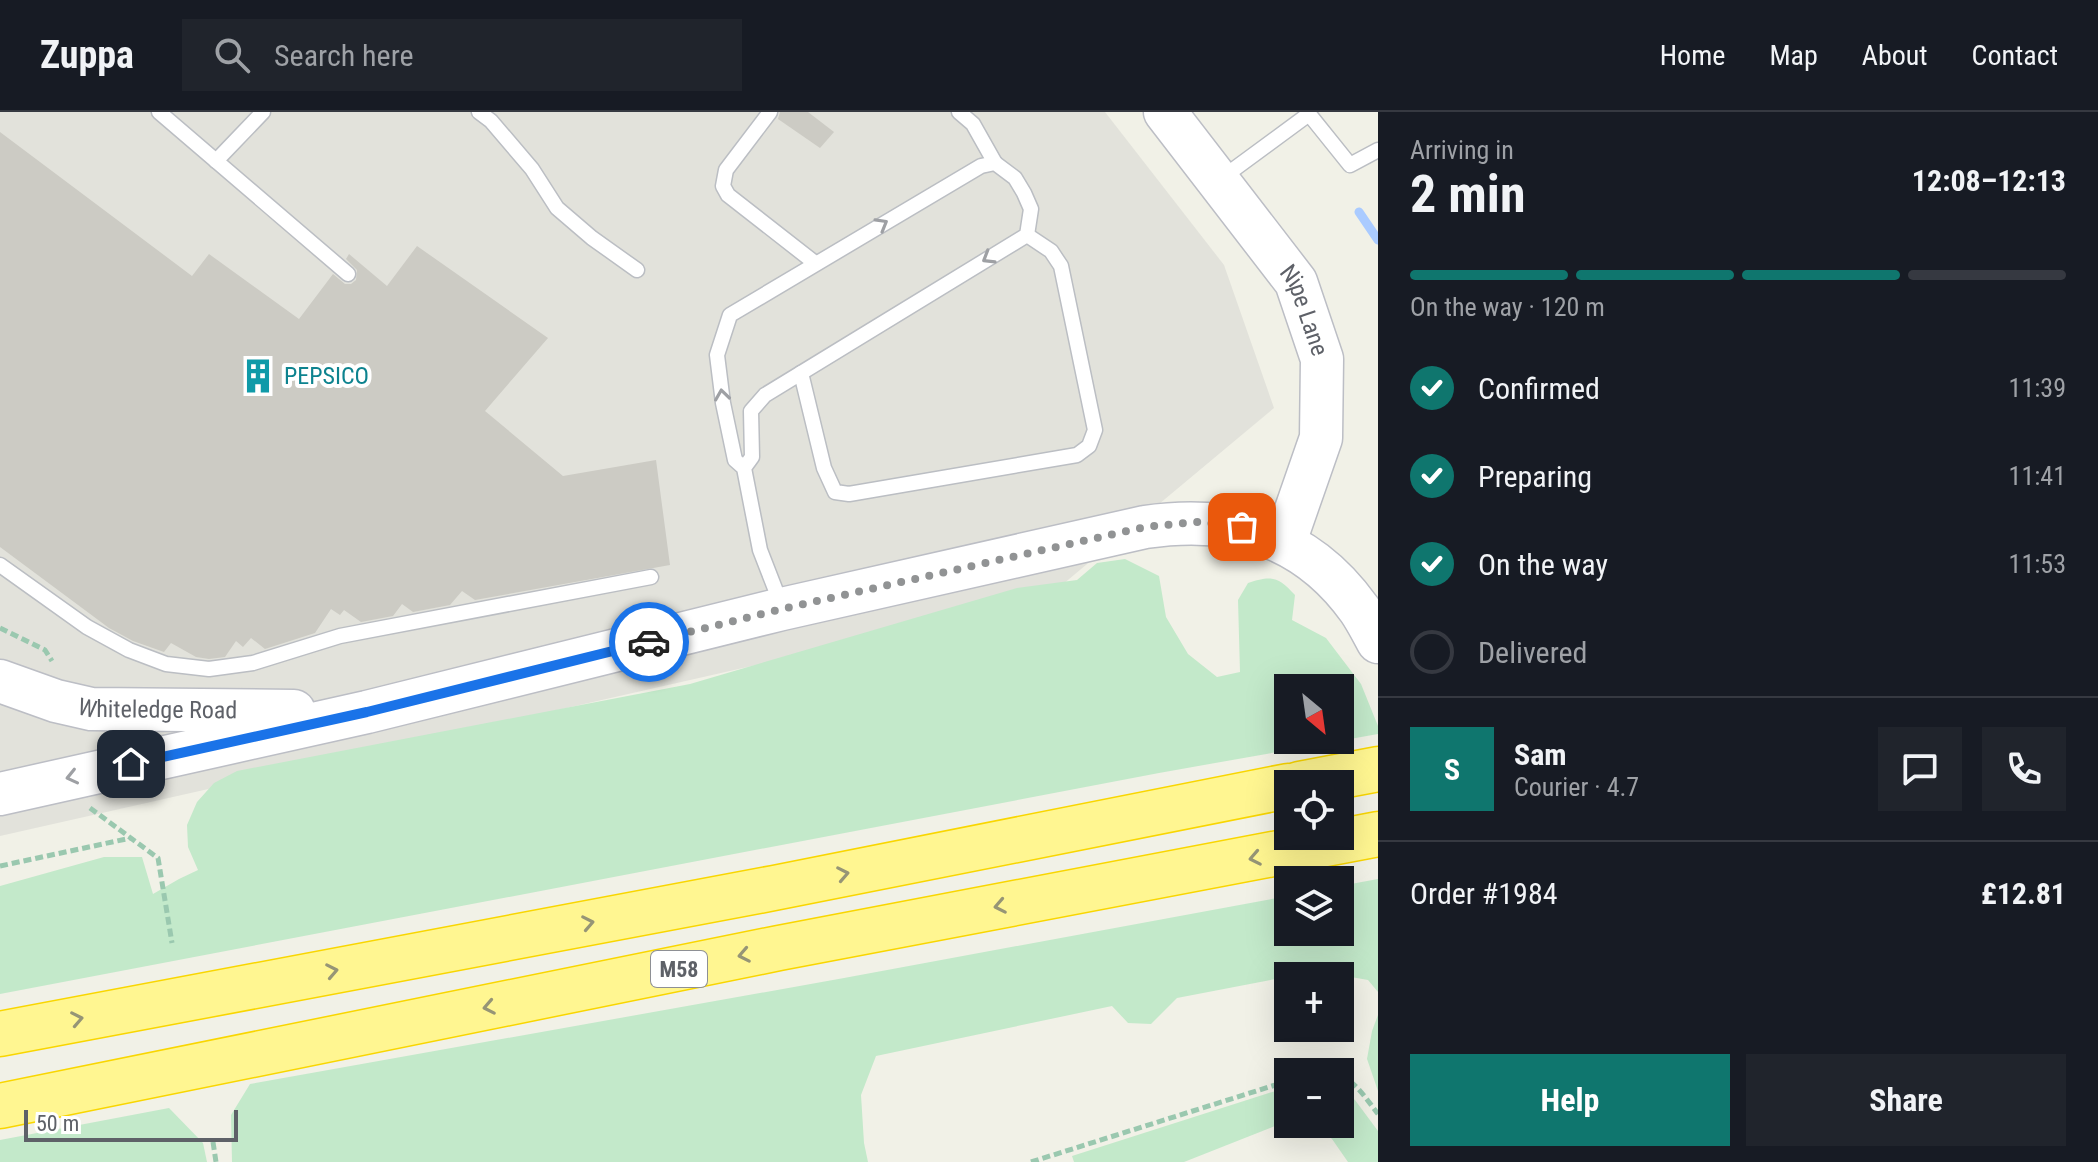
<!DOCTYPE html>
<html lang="en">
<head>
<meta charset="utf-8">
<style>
  :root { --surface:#171b24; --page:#20242c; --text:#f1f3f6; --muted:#9ea1a6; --line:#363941; --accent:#0f766e }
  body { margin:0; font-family:"Roboto Condensed",sans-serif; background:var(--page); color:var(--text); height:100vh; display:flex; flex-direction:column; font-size:30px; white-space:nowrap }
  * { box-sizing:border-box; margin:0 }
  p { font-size:26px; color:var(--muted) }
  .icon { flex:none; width:44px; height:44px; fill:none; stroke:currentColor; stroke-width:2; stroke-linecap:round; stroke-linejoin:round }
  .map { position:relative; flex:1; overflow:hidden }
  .details { display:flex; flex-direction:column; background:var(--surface); width:720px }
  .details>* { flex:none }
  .needle { width:52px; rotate:151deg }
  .controls { position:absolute; left:1274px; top:562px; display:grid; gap:16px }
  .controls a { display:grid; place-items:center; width:80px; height:80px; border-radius:0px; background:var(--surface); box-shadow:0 8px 32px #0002; font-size:40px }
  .scale { position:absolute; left:24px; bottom:20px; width:214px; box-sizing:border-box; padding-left:8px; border:4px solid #5e6168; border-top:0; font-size:22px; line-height:28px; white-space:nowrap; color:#5e6168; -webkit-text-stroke:6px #fff; paint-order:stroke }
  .pin { position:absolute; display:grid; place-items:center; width:68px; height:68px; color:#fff; margin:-34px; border-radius:16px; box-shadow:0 4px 12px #0006 }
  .courier { position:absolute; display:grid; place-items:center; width:80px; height:80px; margin:-40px; border:6px solid #1a73e8; border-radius:50%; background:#fff; color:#222; box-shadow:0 2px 10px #0007 }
  .head em { font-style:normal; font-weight:700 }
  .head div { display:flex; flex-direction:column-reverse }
  .head { display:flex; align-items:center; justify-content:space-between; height:136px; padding:0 32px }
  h1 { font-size:52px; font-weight:700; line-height:60px }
  .bar { display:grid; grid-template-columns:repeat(4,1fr); gap:12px 8px; align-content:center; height:96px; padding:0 32px }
  .bar i { height:10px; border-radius:6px; background:var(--line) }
  .bar .on { background:var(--accent) }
  .bar p { grid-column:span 4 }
  .line { display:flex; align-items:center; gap:20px; padding:0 32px; border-top:2px solid var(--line) }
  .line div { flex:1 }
  .round { display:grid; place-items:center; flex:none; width:84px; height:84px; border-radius:0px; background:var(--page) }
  ol { padding:0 32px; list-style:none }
  li { display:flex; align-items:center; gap:24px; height:88px }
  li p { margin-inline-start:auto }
  li .icon { padding:8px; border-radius:50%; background:var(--accent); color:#fff; stroke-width:4 }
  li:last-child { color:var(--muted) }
  li i { width:44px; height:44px; border:4px solid var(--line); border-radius:50% }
  .primary-button { display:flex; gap:16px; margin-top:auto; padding:16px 32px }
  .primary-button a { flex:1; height:92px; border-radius:0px; background:var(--accent); color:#fff; font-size:32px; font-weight:700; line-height:92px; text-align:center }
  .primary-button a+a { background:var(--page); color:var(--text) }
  header { display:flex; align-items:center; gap:48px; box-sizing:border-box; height:112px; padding:0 40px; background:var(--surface); border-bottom:2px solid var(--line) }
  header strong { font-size:38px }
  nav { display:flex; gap:44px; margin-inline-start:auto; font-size:28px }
  .search { width:560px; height:72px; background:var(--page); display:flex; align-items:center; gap:20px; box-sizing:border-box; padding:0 28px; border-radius:0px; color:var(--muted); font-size:30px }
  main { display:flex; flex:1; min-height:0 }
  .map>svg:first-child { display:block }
  .industrial { fill:#e2e2db }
  .green { fill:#c3e9ca; fill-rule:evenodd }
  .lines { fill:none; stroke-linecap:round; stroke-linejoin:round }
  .stream { stroke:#aacbff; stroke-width:9 }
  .building { fill:#cccbc4 }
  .lane-casing { stroke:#bbbec3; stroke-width:17 }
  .secondary-casing { stroke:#bcbec5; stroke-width:45 }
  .highway-casing { stroke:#f9d600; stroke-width:47 }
  .path { stroke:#9ac8af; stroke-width:5; stroke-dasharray:8 4; stroke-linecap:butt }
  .lane { stroke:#fff; stroke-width:14 }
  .secondary { stroke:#fff; stroke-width:42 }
  .highway { stroke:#fff691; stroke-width:44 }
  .oneway { stroke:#9ea0a4 }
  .oneway2 { stroke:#969576 }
  .done { stroke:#919394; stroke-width:8; stroke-dasharray:0 14.4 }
  .route { stroke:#1a73e8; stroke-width:10 }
  .labels { text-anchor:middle; stroke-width:8; stroke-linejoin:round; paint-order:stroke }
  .shield { fill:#fff; stroke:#8e9095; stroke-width:2 }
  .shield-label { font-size:22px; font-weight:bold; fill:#5e6168 }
  .street-label { font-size:24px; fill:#5e6168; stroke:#fff }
  .culture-label { font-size:24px; fill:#0d838f; stroke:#fff; text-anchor:start }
</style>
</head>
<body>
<header>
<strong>Zuppa</strong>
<div class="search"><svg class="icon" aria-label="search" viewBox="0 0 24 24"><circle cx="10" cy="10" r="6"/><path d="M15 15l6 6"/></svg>Search here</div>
<nav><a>Home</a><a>Map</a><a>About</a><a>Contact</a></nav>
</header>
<main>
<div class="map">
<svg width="1378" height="1050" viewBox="0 0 1378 1050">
  <rect width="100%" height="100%" fill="#f1f1e7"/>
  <path class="industrial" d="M 0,0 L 1105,0 L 1224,153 L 1274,296 L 1044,488 L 0,724 Z"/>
  <g class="green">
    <path d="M 1125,447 L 1159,464 L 1166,505 L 1188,542 L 1217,565 L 1240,560 L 1238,488 L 1248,471 C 1272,463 1278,465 1295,483 L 1292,508 L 1326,526 L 1361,572 L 1378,614 L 1378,622 L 1159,661 L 0,882 L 0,774 L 104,745 L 142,745 L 153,782 L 179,767 L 198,758 L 188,735 L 187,713 L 197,690 L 214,671 L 237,659 L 690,572 L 1017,476 L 1077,468 L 1097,451 ZM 1288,576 L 1340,576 L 1340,628 L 1288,628 Z"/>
    <path d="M 1378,767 L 1378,880 L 1368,868 L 1317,859 L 1177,886 L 1151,912 L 1128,911 L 1112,894 L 876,944 L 861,983 L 864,1031 L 868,1050 L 232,1050 L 231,1003 L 250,972 L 844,866 L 1288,784 L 1288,820 L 1340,820 L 1340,774 Z"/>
    <path d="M 1378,903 L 1378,979 L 1367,947 L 1372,919 Z"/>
    <path d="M 1288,975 L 1288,1009 L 1184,1050 L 1074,1050 L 1072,1044 Z"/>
    <path d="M 1340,977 L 1355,988 L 1378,1019 L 1378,1050 L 1348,1050 L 1332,1027 L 1316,1012 L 1340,1012 Z"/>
    <path d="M 169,996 L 203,1031 L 207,1050 L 0,1050 L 0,1028 Z"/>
  </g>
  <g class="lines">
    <path class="stream" d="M 1359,100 L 1378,128"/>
  </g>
  <g class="building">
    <path d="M 780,0 L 808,0 L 834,20 L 820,36 L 778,7 Z"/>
    <path d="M 0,20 L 192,164 L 209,142 L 299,207 L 333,162 L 345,172 L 351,172 L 356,168 L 357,158 L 346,147 L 349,142 L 387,174 L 417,134 L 548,226 L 485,299 L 563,364 L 656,348 L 670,453 L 475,488 L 462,479 L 450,493 L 413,500 L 402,492 L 393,504 L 361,510 L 344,498 L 340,503 L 331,497 L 315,521 L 265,537 L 251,526 L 243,535 L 236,529 L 225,545 L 209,547 L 196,545 L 171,531 L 164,540 L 133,529 L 109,516 L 0,435 Z"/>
  </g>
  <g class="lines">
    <g class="lane-casing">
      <g id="lane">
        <path d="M 159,0 L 348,162"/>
        <path d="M 479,0 L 491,9 L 532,57 L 557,96 L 592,126 L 637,158"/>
        <path d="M 770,0 L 726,58 L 723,74 L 728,83 L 815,151"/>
        <path d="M 959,0 L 973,12 L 995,51"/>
        <path d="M 216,49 L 263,0"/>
        <path d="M 1222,66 L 1309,2 L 1350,53 L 1378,38"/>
        <path d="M 801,261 L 824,356 L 835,380 L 849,382 L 1077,343 L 1089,334 L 1095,318 L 1061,154 L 1051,139 L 1027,123"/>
        <path d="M 744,356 L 752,345 L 751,299 L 765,283 L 1027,123 L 1031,97 L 1024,81 L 1015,66 L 995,51 L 981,54 L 730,203 L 717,243 L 723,291 L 735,348 L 744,356 L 760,438 L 781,492"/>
        <path d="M 0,453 L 87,515 L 129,538 L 166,552 L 209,557 L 253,551 L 340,524 L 651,465"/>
      </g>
    </g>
    <g class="secondary-casing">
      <g id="secondary">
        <path id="s1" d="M 1165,0 L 1296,170 L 1322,247 L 1321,326 L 1290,415 L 1283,430"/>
        <path id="s2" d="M 0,569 L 56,589 L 91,597 L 294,599"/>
        <path d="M 0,682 L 367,600 L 782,497 L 1145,415 C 1233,402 1306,423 1359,497 C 1366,507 1372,519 1378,530"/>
      </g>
    </g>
    <g class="highway-casing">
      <g id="highway">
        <path d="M 1299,672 L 1378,657"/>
        <path d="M 0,922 L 774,776 L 1288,674"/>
        <path d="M 0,994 L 779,836 L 1378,722"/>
      </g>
    </g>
    <g class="path">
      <path d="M 0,516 L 45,538 L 52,549"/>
      <path d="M 90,696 L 158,746 L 172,831"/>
      <path d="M 0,754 L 131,726"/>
      <path d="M 1340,963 C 1357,971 1367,988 1378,1002"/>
      <path d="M 213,1030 L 216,1050"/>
      <path d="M 1031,1050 L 1288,969"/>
    </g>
    <use href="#lane" class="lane"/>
    <use href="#secondary" class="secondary"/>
    <use href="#highway" class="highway"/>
  </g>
  <defs><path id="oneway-chevron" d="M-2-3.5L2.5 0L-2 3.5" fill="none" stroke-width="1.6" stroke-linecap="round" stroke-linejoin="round" transform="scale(2)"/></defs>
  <g class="oneway">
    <use href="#oneway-chevron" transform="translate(882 112) rotate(-30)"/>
    <use href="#oneway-chevron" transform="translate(988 146) rotate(149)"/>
    <use href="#oneway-chevron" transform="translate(722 283) rotate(-98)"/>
    <use href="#oneway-chevron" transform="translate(72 665) rotate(167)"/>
  </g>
  <g class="oneway2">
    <use href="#oneway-chevron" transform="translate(1255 746) rotate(169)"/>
    <use href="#oneway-chevron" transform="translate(843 762) rotate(-11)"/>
    <use href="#oneway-chevron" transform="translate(1000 794) rotate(169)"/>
    <use href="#oneway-chevron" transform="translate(588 811) rotate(-11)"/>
    <use href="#oneway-chevron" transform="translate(744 843) rotate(169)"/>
    <use href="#oneway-chevron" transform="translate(332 859) rotate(-11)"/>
    <use href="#oneway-chevron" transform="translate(489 895) rotate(169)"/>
    <use href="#oneway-chevron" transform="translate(77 907) rotate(-11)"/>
  </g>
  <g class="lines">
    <path class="done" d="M 649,530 L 782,497 L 1145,415 L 1197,410 L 1242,415"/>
    <path class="route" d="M 131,652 L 367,600 L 649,530"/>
  </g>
  <defs>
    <g id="building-bare" transform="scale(2.76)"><path d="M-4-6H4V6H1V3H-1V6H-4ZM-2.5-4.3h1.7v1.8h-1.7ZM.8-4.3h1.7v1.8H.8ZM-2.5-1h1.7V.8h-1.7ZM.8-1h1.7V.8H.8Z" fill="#0f9aa8" stroke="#fff" stroke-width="2.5" paint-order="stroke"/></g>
  </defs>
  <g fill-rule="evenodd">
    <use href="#building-bare" x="258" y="264"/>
  </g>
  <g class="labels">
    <rect class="shield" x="651" y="839" width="56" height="36" rx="6"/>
    <g class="shield-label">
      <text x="679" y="865">M58</text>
    </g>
    <g class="street-label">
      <text dy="8" stroke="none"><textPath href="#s1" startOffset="244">Nipe Lane</textPath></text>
      <text dy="8" stroke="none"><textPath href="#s2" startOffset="162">Whiteledge Road</textPath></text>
    </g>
    <g class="culture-label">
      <text x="284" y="272">PEPSICO</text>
    </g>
  </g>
</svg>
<div class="controls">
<a><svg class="needle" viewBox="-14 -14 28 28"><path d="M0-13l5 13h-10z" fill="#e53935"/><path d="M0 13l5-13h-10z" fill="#9ea1a6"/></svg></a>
<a><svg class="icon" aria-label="locate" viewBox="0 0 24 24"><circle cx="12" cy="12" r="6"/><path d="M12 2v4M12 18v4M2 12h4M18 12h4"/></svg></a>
<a><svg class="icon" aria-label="layers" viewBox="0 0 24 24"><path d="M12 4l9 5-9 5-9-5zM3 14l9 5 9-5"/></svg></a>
<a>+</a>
<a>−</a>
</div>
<div class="scale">50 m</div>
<div class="pin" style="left:1242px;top:415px;background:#ea580c"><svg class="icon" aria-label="bag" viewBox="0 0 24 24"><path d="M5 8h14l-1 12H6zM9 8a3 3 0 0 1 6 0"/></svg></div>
<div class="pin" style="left:131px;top:652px;background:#1f2937"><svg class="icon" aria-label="home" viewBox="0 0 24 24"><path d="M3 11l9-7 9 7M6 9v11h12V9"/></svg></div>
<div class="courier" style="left:649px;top:530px"><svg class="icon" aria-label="car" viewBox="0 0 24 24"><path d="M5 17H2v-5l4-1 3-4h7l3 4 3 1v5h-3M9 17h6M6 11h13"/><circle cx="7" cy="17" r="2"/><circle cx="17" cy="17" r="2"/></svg></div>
</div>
<section class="details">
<div class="head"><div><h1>2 min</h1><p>Arriving in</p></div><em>12:08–12:13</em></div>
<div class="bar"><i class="on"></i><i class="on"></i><i class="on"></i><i></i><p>On the way · 120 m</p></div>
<ol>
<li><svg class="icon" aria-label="check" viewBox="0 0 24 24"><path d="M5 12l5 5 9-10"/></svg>Confirmed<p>11:39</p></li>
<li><svg class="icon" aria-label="check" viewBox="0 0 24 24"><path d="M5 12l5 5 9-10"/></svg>Preparing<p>11:41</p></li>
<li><svg class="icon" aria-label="check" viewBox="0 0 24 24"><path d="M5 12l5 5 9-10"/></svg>On the way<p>11:53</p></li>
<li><i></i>Delivered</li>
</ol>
<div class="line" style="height:144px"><b class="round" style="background:var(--accent);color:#fff">S</b><div><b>Sam</b><p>Courier · 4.7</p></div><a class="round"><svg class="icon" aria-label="chat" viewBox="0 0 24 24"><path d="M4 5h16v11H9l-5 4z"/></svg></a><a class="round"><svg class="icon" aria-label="phone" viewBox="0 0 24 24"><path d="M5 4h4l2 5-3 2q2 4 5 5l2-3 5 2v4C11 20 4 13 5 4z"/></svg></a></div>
<div class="line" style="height:104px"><div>Order #1984</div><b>£12.81</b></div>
<div class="primary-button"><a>Help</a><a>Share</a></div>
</section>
</main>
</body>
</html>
